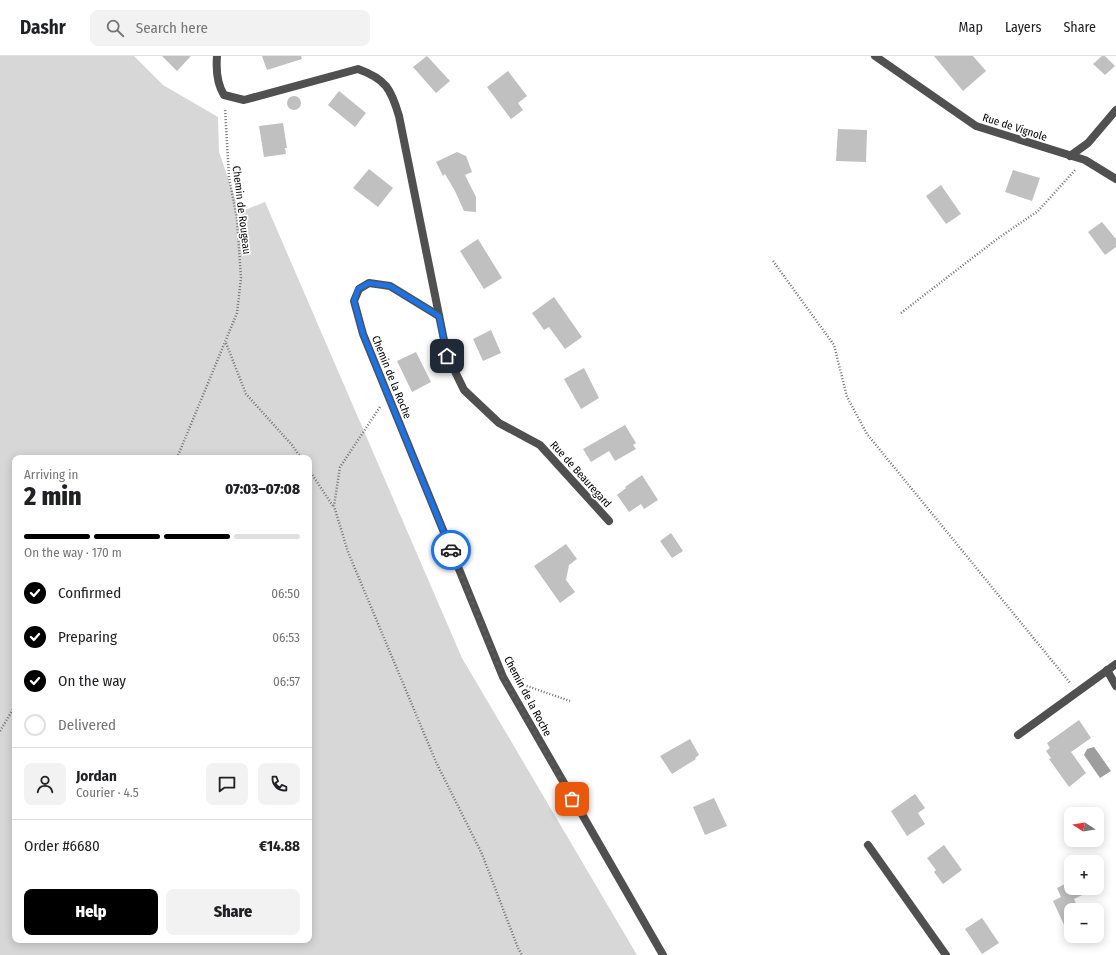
<!DOCTYPE html>
<html lang="en">
<head>
<meta charset="utf-8">
<style>
  :root { --surface:#fff; --page:#f2f2f2; --text:#202124; --muted:#757577; --line:#e0e0e0; --accent:#000 }
  body { margin:0; font-family:"Fira Sans Condensed",sans-serif; background:var(--page); color:var(--text); height:100vh; display:flex; flex-direction:column; font-size:15px; white-space:nowrap }
  * { box-sizing:border-box; margin:0 }
  p { font-size:13px; color:var(--muted) }
  .icon { flex:none; width:22px; height:22px; fill:none; stroke:currentColor; stroke-width:2; stroke-linecap:round; stroke-linejoin:round }
  .map { position:relative; flex:1; overflow:hidden }
  .panel { position:absolute; left:12px; top:399px; width:300px; height:488px; display:flex; flex-direction:column; background:var(--surface); border-radius:8px; box-shadow:0 2px 10px #0003 }
  .panel>* { flex:none }
  .needle { width:26px; rotate:282deg }
  .buttons { position:absolute; left:1064px; top:751px; display:grid; gap:8px }
  .buttons a { display:grid; place-items:center; width:40px; height:40px; border-radius:8px; background:var(--surface); box-shadow:0 2px 10px #0003; font-size:20px }
  .pin { position:absolute; display:grid; place-items:center; width:34px; height:34px; color:#fff; margin:-17px; border-radius:8px; box-shadow:0 2px 6px #0006 }
  .courier { position:absolute; display:grid; place-items:center; width:40px; height:40px; margin:-20px; border:3px solid #1a73e8; border-radius:50%; background:#fff; color:#222; box-shadow:0 1px 5px #0007 }
  .overview em { font-style:normal; font-weight:800 }
  .overview div { display:flex; flex-direction:column-reverse }
  .overview { display:flex; align-items:center; justify-content:space-between; height:68px; padding:0 12px }
  h1 { font-size:26px; font-weight:800; line-height:30px }
  .bar { display:grid; grid-template-columns:repeat(4,1fr); gap:6px 4px; align-content:center; height:48px; padding:0 12px }
  .bar i { height:5px; border-radius:3px; background:var(--line) }
  .bar .active { background:var(--accent) }
  .bar p { grid-column:span 4 }
  .line { display:flex; align-items:center; gap:10px; padding:0 12px; border-top:1px solid var(--line) }
  .line div { flex:1 }
  .round { display:grid; place-items:center; flex:none; width:42px; height:42px; border-radius:8px; background:var(--page) }
  ol { padding:0 12px; list-style:none }
  li { display:flex; align-items:center; gap:12px; height:44px }
  li p { margin-inline-start:auto }
  li .icon { padding:4px; border-radius:50%; background:var(--accent); color:#fff; stroke-width:4 }
  li:last-child { color:var(--muted) }
  li i { width:22px; height:22px; border:2px solid var(--line); border-radius:50% }
  .cta { display:flex; gap:8px; margin-top:auto; padding:8px 12px }
  .cta a { flex:1; height:46px; border-radius:8px; background:var(--accent); color:#fff; font-size:16px; font-weight:800; line-height:46px; text-align:center }
  .cta a+a { background:var(--page); color:var(--text) }
  header { display:flex; align-items:center; gap:24px; box-sizing:border-box; height:56px; padding:0 20px; background:var(--surface); border-bottom:1px solid var(--line) }
  header strong { font-size:19px }
  nav { display:flex; gap:22px; margin-inline-start:auto; font-size:14px }
  .search { width:280px; height:36px; background:var(--page); display:flex; align-items:center; gap:10px; box-sizing:border-box; padding:0 14px; border-radius:8px; color:var(--muted); font-size:15px }
  .map>svg:first-child { display:block }
  .green { fill:#d7d7d7; fill-rule:evenodd }
  .water { fill:#9e9e9e }
  .building { fill:#c0c0c0 }
  .lines { fill:none; stroke-linecap:round; stroke-linejoin:round }
  .path { stroke:#727272; stroke-width:2.5; stroke-dasharray:1 2; stroke-linecap:butt }
  .service { stroke:#505050; stroke-width:8 }
  .minor { stroke:#505050; stroke-width:8 }
  .done { stroke:#595959; stroke-width:4; stroke-dasharray:0 7.2 }
  .route { stroke:#1a73e8; stroke-width:5 }
  .labels { text-anchor:middle; stroke-width:3.5; stroke-linejoin:round; paint-order:stroke }
  .street-label { font-size:11px; fill:#000; stroke:#fff }
</style>
</head>
<body>
<header>
<strong>Dashr</strong>
<div class="search"><svg class="icon" aria-label="search" viewBox="0 0 24 24"><circle cx="10" cy="10" r="6"/><path d="M15 15l6 6"/></svg>Search here</div>
<nav><a>Map</a><a>Layers</a><a>Share</a></nav>
</header>
<div class="map">
<svg width="1116" height="899" viewBox="0 0 1116 899">
  <rect width="100%" height="100%" fill="#fff"/>
  <path class="green" d="M 0,0 L 134,0 L 163,29 L 218,61 L 219,96 L 240,156 L 265,146 L 462,602 L 637,899 L 0,899 ZM 15,402 L 309,402 L 309,884 L 15,884 Z"/>
  <path class="water" d="M 1094,691 L 1111,715 L 1100,722 L 1084,699 L 1087,693 Z"/>
  <g class="building">
    <path d="M 162,0 L 191,0 L 177,15 Z"/>
    <path d="M 262,0 L 301,0 L 302,3 L 267,14 Z"/>
    <path d="M 427,0 L 450,25 L 436,37 L 413,11 Z"/>
    <path d="M 934,0 L 973,0 L 986,15 L 963,35 Z"/>
    <path d="M 1102,0 L 1105,0 L 1115,10 L 1105,19 L 1093,8 Z"/>
    <path d="M 508,15 L 527,40 L 518,47 L 523,54 L 511,63 L 487,31 Z"/>
    <path d="M 339,35 L 366,57 L 355,71 L 328,49 Z"/>
    <circle cx="294" cy="47" r="7"/>
    <path d="M 283,67 L 287,92 L 285,92 L 286,98 L 264,101 L 259,70 Z"/>
    <path d="M 838,73 L 867,74 L 866,106 L 836,105 Z"/>
    <path d="M 457,96 L 466,100 L 472,116 L 465,119 L 476,141 L 476,156 L 464,155 L 455,135 L 445,118 L 443,120 L 436,106 Z"/>
    <path d="M 369,113 L 393,132 L 378,151 L 353,132 Z"/>
    <path d="M 1013,114 L 1040,122 L 1032,145 L 1005,136 Z"/>
    <path d="M 941,129 L 961,158 L 946,168 L 926,140 Z"/>
    <path d="M 1102,166 L 1116,183 L 1116,191 L 1105,199 L 1088,176 Z"/>
    <path d="M 478,183 L 502,222 L 484,233 L 460,195 Z"/>
    <path d="M 554,241 L 582,281 L 565,293 L 549,271 L 544,274 L 532,257 Z"/>
    <path d="M 491,274 L 501,297 L 483,305 L 473,283 Z"/>
    <path d="M 416,296 L 431,326 L 412,336 L 397,305 Z"/>
    <path d="M 584,312 L 599,342 L 581,353 L 564,323 Z"/>
    <path d="M 625,369 L 636,387 L 633,389 L 636,393 L 615,405 L 609,395 L 591,406 L 583,393 Z"/>
    <path d="M 642,419 L 658,444 L 644,453 L 641,448 L 629,456 L 617,439 L 626,432 L 625,431 Z"/>
    <path d="M 671,477 L 683,495 L 672,502 L 660,485 Z"/>
    <path d="M 566,488 L 577,503 L 569,509 L 566,524 L 575,536 L 560,547 L 534,510 Z"/>
    <path d="M 1079,664 L 1091,682 L 1071,696 L 1086,717 L 1069,731 L 1049,703 L 1051,702 L 1046,695 L 1050,692 L 1047,687 Z"/>
    <path d="M 690,683 L 699,699 L 695,702 L 696,703 L 672,718 L 660,700 Z"/>
    <path d="M 915,738 L 925,752 L 918,757 L 925,768 L 907,780 L 891,755 Z"/>
    <path d="M 714,742 L 727,770 L 705,779 L 693,751 Z"/>
    <path d="M 944,789 L 962,814 L 943,828 L 934,816 L 936,814 L 927,802 Z"/>
    <path d="M 1071,825 L 1071,832 L 1097,832 L 1074,843 L 1079,854 L 1071,854 L 1071,884 L 1053,845 L 1061,841 L 1057,832 Z"/>
    <path d="M 982,862 L 999,887 L 982,898 L 965,873 Z"/>
  </g>
  <g class="lines">
    <g class="path">
      <path d="M 773,205 L 834,289 L 847,341 L 867,378 L 1071,628"/>
      <path d="M 901,257 L 997,183 L 1038,155 L 1076,113"/>
      <path d="M 226,287 L 246,338 L 292,389 L 301,402"/>
      <path d="M 380,351 L 340,411 L 334,450 L 348,496 L 436,706 L 482,798 L 518,892 L 522,899"/>
      <path d="M 177,402 L 237,257 L 241,222 L 237,163 L 229,121 L 225,52"/>
      <path d="M 309,414 L 333,450"/>
      <path d="M 521,628 L 570,645"/>
      <path d="M 0,675 L 15,650"/>
    </g>
    <path class="service" d="M 868,789 L 946,899"/>
    <g class="minor">
      <path d="M 217,0 C 216,13 217,28 224,39 L 244,44 L 358,13 C 386,23 391,33 399,60 L 447,299 L 464,334 L 499,367 L 540,389 L 609,465"/>
      <path d="M 875,0 L 976,70 L 1085,104 L 1116,123"/>
      <path d="M 1070,100 L 1088,87 L 1116,54"/>
      <path d="M 439,260 L 390,230 L 369,227 L 359,233 L 354,245 L 363,278 L 503,621 L 663,899"/>
      <path d="M 1107,614 L 1116,630"/>
      <path d="M 1018,679 L 1116,608"/>
    </g>
  </g>
  <g class="lines">
    <path class="done" d="M 451,494 L 503,621 L 572,743"/>
    <path class="route" d="M 447,300 L 439,260 L 390,230 L 369,227 L 358,233 L 354,245 L 363,278 L 451,494"/>
  </g>
  <g class="labels">
    <g class="street-label">
      <text transform="translate(1015 71) rotate(18)" y="4">Rue de Vignole</text>
      <text transform="translate(242 154) rotate(83)" y="4">Chemin de Rougeau</text>
      <text transform="translate(392 321) rotate(68)" y="4">Chemin de la Roche</text>
      <text transform="translate(581 418) rotate(48)" y="4">Rue de Beauregard</text>
      <text transform="translate(528 640) rotate(62)" y="4">Chemin de la Roche</text>
    </g>
  </g>
</svg>
<div class="buttons">
<a><svg class="needle" viewBox="-14 -14 28 28"><path d="M0-13l5 13h-10z" fill="#e53935"/><path d="M0 13l5-13h-10z" fill="#757577"/></svg></a>
<a>+</a>
<a>−</a>
</div>
<div class="pin" style="left:572px;top:743px;background:#ea580c"><svg class="icon" aria-label="bag" viewBox="0 0 24 24"><path d="M5 8h14l-1 12H6zM9 8a3 3 0 0 1 6 0"/></svg></div>
<div class="pin" style="left:447px;top:300px;background:#1f2937"><svg class="icon" aria-label="home" viewBox="0 0 24 24"><path d="M3 11l9-7 9 7M6 9v11h12V9"/></svg></div>
<div class="courier" style="left:451px;top:494px"><svg class="icon" aria-label="car" viewBox="0 0 24 24"><path d="M5 17H2v-5l4-1 3-4h7l3 4 3 1v5h-3M9 17h6M6 11h13"/><circle cx="7" cy="17" r="2"/><circle cx="17" cy="17" r="2"/></svg></div>
<section class="panel">
<div class="overview"><div><h1>2 min</h1><p>Arriving in</p></div><em>07:03–07:08</em></div>
<div class="bar"><i class="active"></i><i class="active"></i><i class="active"></i><i></i><p>On the way · 170 m</p></div>
<ol>
<li><svg class="icon" aria-label="check" viewBox="0 0 24 24"><path d="M5 12l5 5 9-10"/></svg>Confirmed<p>06:50</p></li>
<li><svg class="icon" aria-label="check" viewBox="0 0 24 24"><path d="M5 12l5 5 9-10"/></svg>Preparing<p>06:53</p></li>
<li><svg class="icon" aria-label="check" viewBox="0 0 24 24"><path d="M5 12l5 5 9-10"/></svg>On the way<p>06:57</p></li>
<li><i></i>Delivered</li>
</ol>
<div class="line" style="height:72px"><a class="round"><svg class="icon" aria-label="person" viewBox="0 0 24 24"><circle cx="12" cy="8" r="4"/><path d="M4 21q1-7 8-7t8 7"/></svg></a><div><b>Jordan</b><p>Courier · 4.5</p></div><a class="round"><svg class="icon" aria-label="chat" viewBox="0 0 24 24"><path d="M4 5h16v11H9l-5 4z"/></svg></a><a class="round"><svg class="icon" aria-label="phone" viewBox="0 0 24 24"><path d="M5 4h4l2 5-3 2q2 4 5 5l2-3 5 2v4C11 20 4 13 5 4z"/></svg></a></div>
<div class="line" style="height:52px"><div>Order #6680</div><b>€14.88</b></div>
<div class="cta"><a>Help</a><a>Share</a></div>
</section>
</div>
</body>
</html>
